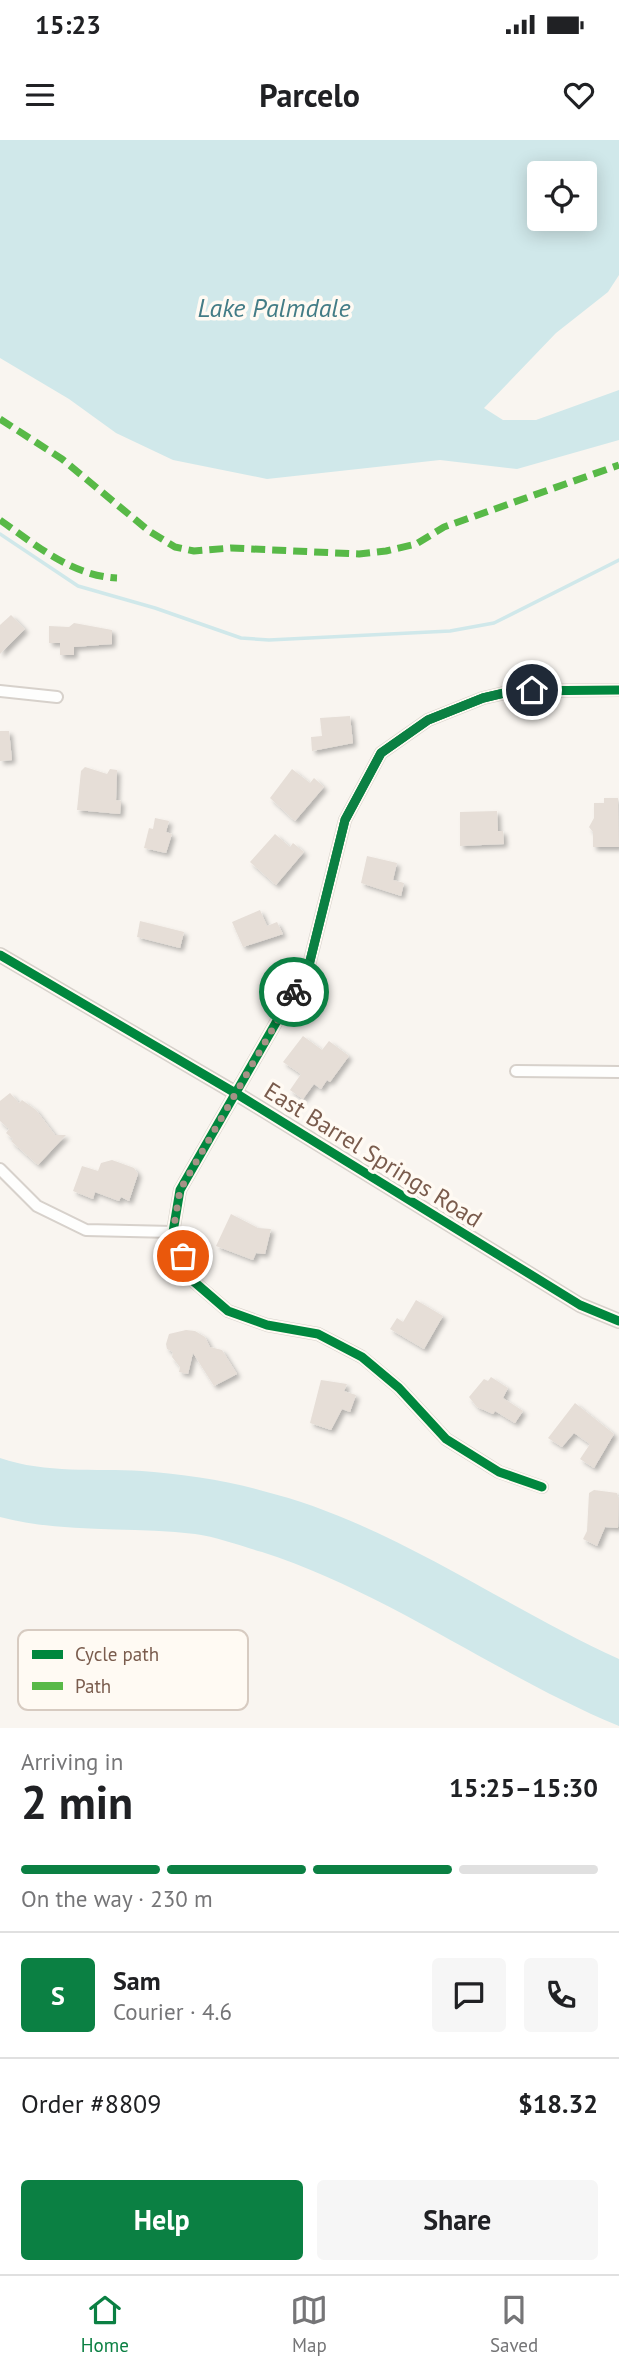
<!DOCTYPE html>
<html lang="en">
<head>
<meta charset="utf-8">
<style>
  :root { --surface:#fff; --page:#f6f6f6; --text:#202124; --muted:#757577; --line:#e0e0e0; --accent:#0b8043 }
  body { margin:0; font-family:"PT Sans",sans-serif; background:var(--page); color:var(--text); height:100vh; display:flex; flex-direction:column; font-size:26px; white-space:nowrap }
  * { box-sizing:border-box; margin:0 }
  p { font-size:23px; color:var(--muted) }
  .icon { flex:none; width:38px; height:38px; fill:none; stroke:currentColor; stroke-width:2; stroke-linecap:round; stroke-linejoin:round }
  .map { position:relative; height:1588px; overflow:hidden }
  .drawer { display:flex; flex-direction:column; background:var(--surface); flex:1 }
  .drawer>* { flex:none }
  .tools { position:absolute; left:527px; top:21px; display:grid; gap:14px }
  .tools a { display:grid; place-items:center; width:70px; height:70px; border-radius:7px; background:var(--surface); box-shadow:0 4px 18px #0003; font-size:35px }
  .pin { position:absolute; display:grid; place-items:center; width:60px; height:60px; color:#fff; margin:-30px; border:4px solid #fff; border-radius:50%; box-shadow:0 2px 7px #0007 }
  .courier { position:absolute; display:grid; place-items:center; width:70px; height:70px; margin:-35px; border:5px solid #0b8043; border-radius:50%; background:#fff; color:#222; box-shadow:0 2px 9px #0007 }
  .headline em { font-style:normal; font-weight:800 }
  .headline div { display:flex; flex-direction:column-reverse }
  .headline { display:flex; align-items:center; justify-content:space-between; height:119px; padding:0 21px }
  h1 { font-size:46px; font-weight:800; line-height:52px }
  .bar { display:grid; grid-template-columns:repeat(4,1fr); gap:10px 7px; align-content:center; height:84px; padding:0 21px }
  .bar i { height:9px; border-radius:5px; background:var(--line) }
  .bar .active { background:var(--accent) }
  .bar p { grid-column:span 4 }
  .line { display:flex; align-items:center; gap:18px; padding:0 21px; border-top:2px solid var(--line) }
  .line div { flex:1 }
  .round { display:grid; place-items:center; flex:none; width:74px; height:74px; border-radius:7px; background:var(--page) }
  .action { display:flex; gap:14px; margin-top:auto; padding:14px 21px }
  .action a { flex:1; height:80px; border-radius:7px; background:var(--accent); color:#fff; font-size:28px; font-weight:800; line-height:80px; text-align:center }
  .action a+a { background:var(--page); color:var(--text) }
  .status { display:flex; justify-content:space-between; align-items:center; height:49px; padding:0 35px; background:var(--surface); direction:ltr }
  .status svg { height:19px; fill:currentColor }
  header { display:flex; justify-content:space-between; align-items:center; height:91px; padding:0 21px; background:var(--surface); font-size:32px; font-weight:800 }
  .tabs { display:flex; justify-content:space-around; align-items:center; height:98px; border-top:2px solid var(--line); background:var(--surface); font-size:19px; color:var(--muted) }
  .tabs a { display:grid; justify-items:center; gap:4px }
  .tabs .active { color:var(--accent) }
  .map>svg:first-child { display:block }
  .water { fill:#d0e8ea; fill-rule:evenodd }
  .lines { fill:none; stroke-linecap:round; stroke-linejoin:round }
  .stream { stroke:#d0e8ea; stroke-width:3.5 }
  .building { fill:#e6ded7; filter:url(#shadow) }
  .minor-casing { stroke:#d7d1cb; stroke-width:14 }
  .tertiary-casing { stroke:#d7d1cb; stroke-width:16 }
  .minor { stroke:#fefefd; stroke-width:10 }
  .tertiary { stroke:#fefefd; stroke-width:12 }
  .quiet { stroke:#58b947; stroke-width:7; stroke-dasharray:14 7; stroke-linecap:butt }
  .cycleway-casing { stroke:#fffaf3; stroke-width:13 }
  .cycleway { stroke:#00873e; stroke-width:9 }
  .done { stroke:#a69286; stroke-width:7; stroke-dasharray:0 12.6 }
  .route { stroke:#0b8043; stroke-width:9 }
  .labels { text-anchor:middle; stroke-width:7; stroke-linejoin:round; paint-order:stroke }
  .street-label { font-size:24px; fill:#7a5c4d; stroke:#fffaf3 }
  .water-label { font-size:26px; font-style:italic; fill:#437c86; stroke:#fffaf3 }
  .key { fill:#fffaf3; stroke:#d7cbc1; stroke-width:2 }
  .key-label { font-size:19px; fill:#7a5c4d }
</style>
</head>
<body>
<div class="status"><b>15:23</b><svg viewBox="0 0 49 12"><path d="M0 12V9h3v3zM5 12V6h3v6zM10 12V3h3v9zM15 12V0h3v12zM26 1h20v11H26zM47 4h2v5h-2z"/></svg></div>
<header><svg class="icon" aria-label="menu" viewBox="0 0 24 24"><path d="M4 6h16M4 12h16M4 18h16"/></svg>Parcelo<svg class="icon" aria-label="heart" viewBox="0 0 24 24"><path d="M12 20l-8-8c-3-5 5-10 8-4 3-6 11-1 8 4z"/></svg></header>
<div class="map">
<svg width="619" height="1588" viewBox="0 0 619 1588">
  <defs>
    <filter id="shadow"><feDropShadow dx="3.5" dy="3.5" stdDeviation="2" flood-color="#0004"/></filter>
  </defs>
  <rect width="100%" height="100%" fill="#f9f5f0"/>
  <g class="water">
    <path d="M 0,0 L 619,0 L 619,135 L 608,152 L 556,193 L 484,268 L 503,280 L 536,280 L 619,250 L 619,300 L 517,329 L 440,320 L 267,339 L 173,320 L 116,293 L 69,259 L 0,218 ZM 584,33 L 584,79 L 539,79 L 539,33 Z"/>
    <path d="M 0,1318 C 47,1334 94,1328 142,1331 C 183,1334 224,1340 263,1351 C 391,1383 500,1465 619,1519 L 619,1586 C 496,1535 389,1453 262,1412 C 241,1406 217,1397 195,1394 C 130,1386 64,1394 0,1377 Z"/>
  </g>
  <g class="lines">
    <path class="stream" d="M 0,394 L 78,446 L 155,468 L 241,498 L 269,500 L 450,491 L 494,483 L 619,420"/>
  </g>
  <g class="building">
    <path d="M 11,475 L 25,489 L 0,514 L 0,485 Z"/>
    <path d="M 74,483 L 112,490 L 112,504 L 74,507 L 74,515 L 60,515 L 60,503 L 49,503 L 49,486 L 69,487 Z"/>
    <path d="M 350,576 L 353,603 L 312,611 L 311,597 L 322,596 L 320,578 Z"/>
    <path d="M 0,591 L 9,591 L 12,620 L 0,621 Z"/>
    <path d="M 85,627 L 107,634 L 110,629 L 117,630 L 116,660 L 121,661 L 120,674 L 77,670 L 81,631 Z"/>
    <path d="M 292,629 L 310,643 L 314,638 L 324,647 L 295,681 L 270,658 Z"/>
    <path d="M 604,658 L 618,658 L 619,707 L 593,707 L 593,692 L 589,687 L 594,678 L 594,663 L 604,663 Z"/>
    <path d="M 497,671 L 498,691 L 503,691 L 504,704 L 460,706 L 460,672 Z"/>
    <path d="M 155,678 L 169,681 L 166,692 L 172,694 L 166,713 L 144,708 L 149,688 L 153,689 Z"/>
    <path d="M 275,694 L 290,707 L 293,703 L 304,712 L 276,745 L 250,722 Z"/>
    <path d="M 367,716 L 397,723 L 393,740 L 404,743 L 401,756 L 361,743 Z"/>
    <path d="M 260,770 L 267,786 L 277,782 L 283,794 L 243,807 L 232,782 Z"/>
    <path d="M 140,781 L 184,792 L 180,808 L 137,797 Z"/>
    <path d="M 303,896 L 322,910 L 329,901 L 349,916 L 330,942 L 327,940 L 321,949 L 314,944 L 303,959 L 290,950 L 301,934 L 283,922 Z"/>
    <path d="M 10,953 L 19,963 L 22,960 L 36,970 L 55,995 L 66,995 L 38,1025 L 11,1001 L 13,999 L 6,993 L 9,989 L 0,981 L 0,961 Z"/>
    <path d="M 112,1020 L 134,1028 L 138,1034 L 129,1061 L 121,1057 L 119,1061 L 95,1052 L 93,1059 L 73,1051 L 82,1026 L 98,1031 L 101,1023 Z"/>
    <path d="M 231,1074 L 258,1088 L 271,1089 L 265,1114 L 256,1113 L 253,1120 L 216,1106 Z"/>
    <path d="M 416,1160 L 443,1176 L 424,1209 L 390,1189 L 397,1178 L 403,1182 Z"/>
    <path d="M 186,1190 L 195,1191 L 205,1197 L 210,1207 L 222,1210 L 237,1234 L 214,1246 L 193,1213 L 188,1234 L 179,1232 L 180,1227 L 172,1217 L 173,1212 L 167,1209 L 166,1204 L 169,1194 Z"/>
    <path d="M 491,1237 L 508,1248 L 503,1258 L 523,1271 L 515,1283 L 495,1271 L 493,1274 L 477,1267 L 469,1257 L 484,1239 L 488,1241 Z"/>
    <path d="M 321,1240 L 347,1244 L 344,1251 L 356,1255 L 350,1272 L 342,1269 L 331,1290 L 310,1283 Z"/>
    <path d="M 575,1263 L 614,1294 L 594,1328 L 580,1319 L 590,1304 L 574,1293 L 562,1307 L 548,1298 Z"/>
    <path d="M 594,1350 L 617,1353 L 619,1359 L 618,1388 L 605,1387 L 597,1406 L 583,1399 L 587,1391 L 589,1353 Z"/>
  </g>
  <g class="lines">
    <g class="minor-casing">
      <g id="minor">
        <path d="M 0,551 L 57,557"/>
        <path d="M 516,931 L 619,932"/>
        <path d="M 0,1029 L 37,1066 L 86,1090 L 173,1092"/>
        <path d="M 542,1347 L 499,1332 L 446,1299 L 399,1248 L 362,1217 L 318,1194 L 267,1185 L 228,1171 L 192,1140 L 173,1092 L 180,1050 L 309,825 L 345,680 L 381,613 L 428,580 L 483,558 L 513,551 L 619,550"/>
      </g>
    </g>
    <g class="tertiary-casing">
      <path id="tertiary" d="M 0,815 L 237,954 L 580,1165 L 619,1181"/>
    </g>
    <use href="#minor" class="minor"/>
    <use href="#tertiary" class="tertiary"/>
    <g class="quiet">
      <path d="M 0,279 L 62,319 L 149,391 L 175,407 L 194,411 L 231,408 L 359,414 L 386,411 L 416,404 L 444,387 L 619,325"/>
      <path d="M 0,380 C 36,405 72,436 117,438"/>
    </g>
    <g class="cycleway-casing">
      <g id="cycleway">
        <path d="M 0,815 L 237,954 L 580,1165 L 619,1181"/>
        <path d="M 542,1347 L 499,1332 L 446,1299 L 399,1248 L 362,1217 L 318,1194 L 267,1185 L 228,1171 L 192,1140 L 173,1092 L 180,1050 L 309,825 L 345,680 L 381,613 L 428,580 L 483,558 L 513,551 L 619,550"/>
      </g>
    </g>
    <use href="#cycleway" class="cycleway"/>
  </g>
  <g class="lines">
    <path class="done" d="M 183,1116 L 173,1092 L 180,1050 L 294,852"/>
    <path class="route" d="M 294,852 L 309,825 L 345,680 L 381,613 L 428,580 L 483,558 L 513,551 L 532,550"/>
  </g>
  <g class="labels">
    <g class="street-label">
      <text transform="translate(373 1015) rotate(32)" y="8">East Barrel Springs Road</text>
    </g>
    <g class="water-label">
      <text x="274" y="177">Lake Palmdale</text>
    </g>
  </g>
  <rect x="18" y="1490" width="230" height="80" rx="10" class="key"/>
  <rect x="32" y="1510" width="31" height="9" fill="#00873e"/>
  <rect x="32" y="1542" width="31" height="8" fill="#58b947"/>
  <g class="key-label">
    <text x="75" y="1521">Cycle path</text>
    <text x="75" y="1553">Path</text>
  </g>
</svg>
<div class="tools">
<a><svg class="icon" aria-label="locate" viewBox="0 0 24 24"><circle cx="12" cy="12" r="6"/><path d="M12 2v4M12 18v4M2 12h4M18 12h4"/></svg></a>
</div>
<div class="pin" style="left:183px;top:1116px;background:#ea580c"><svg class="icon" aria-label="bag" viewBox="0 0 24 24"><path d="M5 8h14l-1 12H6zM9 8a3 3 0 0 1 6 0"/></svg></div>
<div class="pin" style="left:532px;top:550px;background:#1f2937"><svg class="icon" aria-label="home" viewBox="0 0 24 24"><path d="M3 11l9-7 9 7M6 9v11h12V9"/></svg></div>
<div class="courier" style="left:294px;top:852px"><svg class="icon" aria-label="bike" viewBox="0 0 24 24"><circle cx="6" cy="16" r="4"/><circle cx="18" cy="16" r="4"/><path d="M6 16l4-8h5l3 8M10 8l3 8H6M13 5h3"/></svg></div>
</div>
<section class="drawer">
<div class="headline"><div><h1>2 min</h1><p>Arriving in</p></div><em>15:25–15:30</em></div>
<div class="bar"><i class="active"></i><i class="active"></i><i class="active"></i><i></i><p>On the way · 230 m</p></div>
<div class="line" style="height:126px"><b class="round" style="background:var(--accent);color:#fff">S</b><div><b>Sam</b><p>Courier · 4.6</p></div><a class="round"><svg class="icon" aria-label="chat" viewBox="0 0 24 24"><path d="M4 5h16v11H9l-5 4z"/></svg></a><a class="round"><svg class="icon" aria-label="phone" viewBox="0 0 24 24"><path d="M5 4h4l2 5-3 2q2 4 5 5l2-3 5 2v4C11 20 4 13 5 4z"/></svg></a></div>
<div class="line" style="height:91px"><div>Order #8809</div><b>$18.32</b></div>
<div class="action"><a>Help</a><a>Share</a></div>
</section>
<nav class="tabs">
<a class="active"><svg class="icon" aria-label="home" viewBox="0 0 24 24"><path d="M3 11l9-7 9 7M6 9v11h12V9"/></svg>Home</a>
<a><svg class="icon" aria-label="map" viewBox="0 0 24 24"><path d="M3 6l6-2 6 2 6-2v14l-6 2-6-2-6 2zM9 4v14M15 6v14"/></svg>Map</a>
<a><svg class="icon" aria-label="saved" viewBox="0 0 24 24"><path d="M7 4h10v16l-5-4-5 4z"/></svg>Saved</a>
</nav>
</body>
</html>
